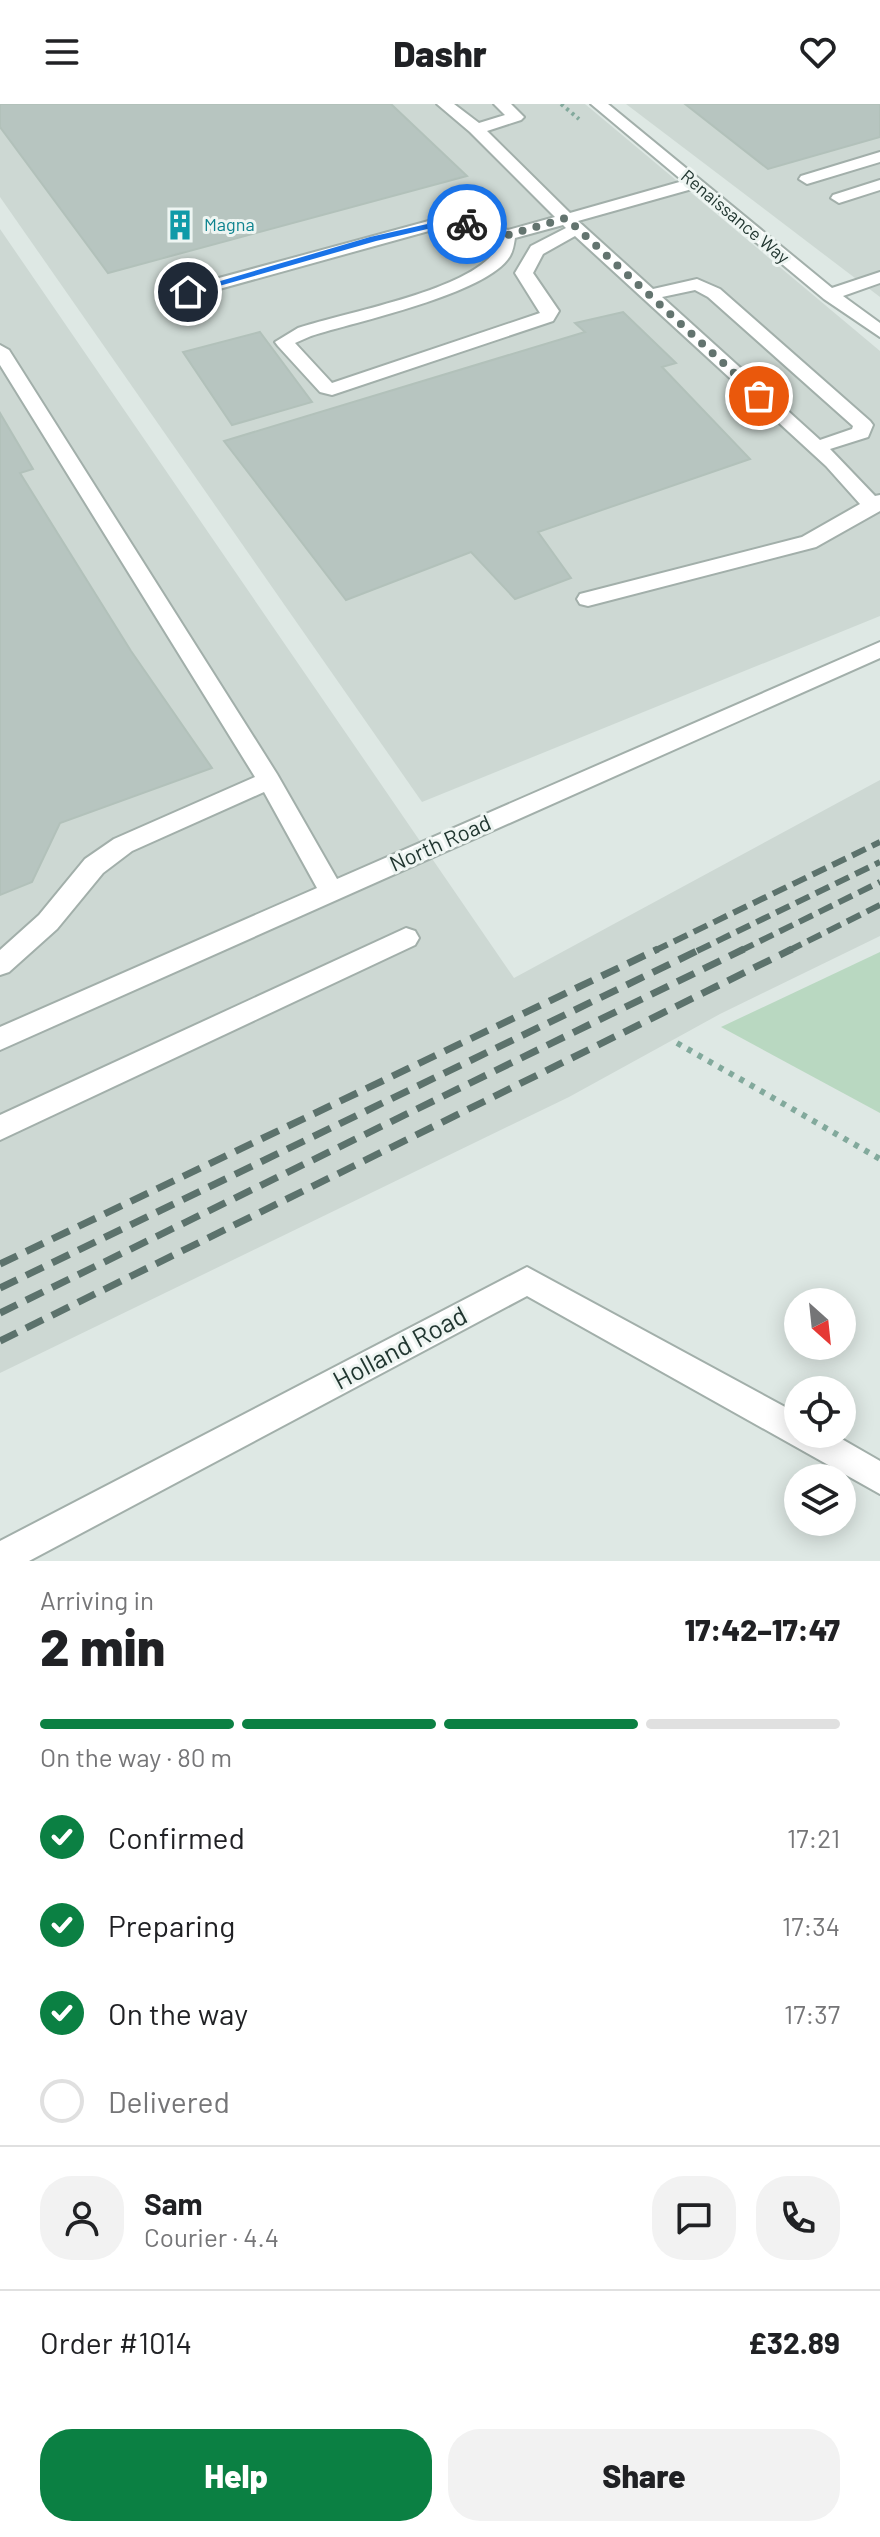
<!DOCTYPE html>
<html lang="en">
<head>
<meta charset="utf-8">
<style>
  :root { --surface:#fff; --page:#f2f2f2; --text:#202124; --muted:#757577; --line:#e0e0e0; --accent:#0b8043 }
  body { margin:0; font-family:Barlow,sans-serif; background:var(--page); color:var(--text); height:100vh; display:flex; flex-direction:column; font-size:30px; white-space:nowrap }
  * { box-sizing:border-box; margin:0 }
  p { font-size:26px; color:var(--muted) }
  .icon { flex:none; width:44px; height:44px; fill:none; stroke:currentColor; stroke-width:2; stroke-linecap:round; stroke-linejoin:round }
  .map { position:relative; height:1457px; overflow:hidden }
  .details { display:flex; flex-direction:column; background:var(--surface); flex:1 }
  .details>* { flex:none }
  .needle { width:52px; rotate:153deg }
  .controls { position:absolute; left:784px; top:1184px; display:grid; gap:16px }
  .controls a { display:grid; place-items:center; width:72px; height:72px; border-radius:50%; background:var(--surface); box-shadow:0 4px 20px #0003; font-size:40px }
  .pin { position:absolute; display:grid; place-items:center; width:68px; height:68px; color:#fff; margin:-34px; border:4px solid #fff; border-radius:50%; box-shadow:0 2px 8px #0007 }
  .courier { position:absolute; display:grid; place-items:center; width:80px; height:80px; margin:-40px; border:6px solid #1a73e8; border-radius:50%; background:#fff; color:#222; box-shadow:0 2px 10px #0007 }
  .overview em { font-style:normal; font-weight:800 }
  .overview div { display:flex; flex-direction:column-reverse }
  .overview { display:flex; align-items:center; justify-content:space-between; height:136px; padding:0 40px }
  h1 { font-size:52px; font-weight:800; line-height:60px }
  .bar { display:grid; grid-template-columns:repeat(4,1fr); gap:12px 8px; align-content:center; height:96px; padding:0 40px }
  .bar i { height:10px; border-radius:6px; background:var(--line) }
  .bar .active { background:var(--accent) }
  .bar p { grid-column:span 4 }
  .line { display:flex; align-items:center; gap:20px; padding:0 40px; border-top:2px solid var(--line) }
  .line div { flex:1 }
  .round { display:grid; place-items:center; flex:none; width:84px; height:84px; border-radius:32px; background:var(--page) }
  ol { padding:0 40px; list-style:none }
  li { display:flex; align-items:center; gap:24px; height:88px }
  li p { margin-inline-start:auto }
  li .icon { padding:8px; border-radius:50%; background:var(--accent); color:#fff; stroke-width:4 }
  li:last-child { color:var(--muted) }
  li i { width:44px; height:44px; border:4px solid var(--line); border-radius:50% }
  .action { display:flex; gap:16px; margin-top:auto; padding:16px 40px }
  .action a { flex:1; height:92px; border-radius:32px; background:var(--accent); color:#fff; font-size:32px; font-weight:800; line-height:92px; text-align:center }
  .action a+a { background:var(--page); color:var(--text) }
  header { display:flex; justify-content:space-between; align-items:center; height:104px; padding:0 40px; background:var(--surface); font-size:36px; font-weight:800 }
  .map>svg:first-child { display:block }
  .built { fill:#cdd8d3 }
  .green { fill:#b9d8c1 }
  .building { fill:#b7c5c0; stroke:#b2c1ba; stroke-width:2 }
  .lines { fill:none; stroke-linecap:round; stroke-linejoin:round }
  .minor-casing { stroke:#a2afaa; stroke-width:4 }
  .path-far1 { stroke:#82a99c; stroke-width:4; stroke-dasharray:3 4; stroke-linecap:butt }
  .path { stroke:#82a99c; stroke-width:6; stroke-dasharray:5 7; stroke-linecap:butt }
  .minor { fill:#fff; fill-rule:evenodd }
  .rail-far1 { stroke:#5c726c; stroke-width:6; stroke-dasharray:15 7; stroke-linecap:butt }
  .rail { stroke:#5c726c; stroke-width:7; stroke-dasharray:19 10; stroke-linecap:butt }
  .route { fill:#1a73e8 }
  .done { stroke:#63746f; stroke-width:8; stroke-dasharray:0 14.4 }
  .labels { text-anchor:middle; stroke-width:6; stroke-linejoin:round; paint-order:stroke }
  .far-street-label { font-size:18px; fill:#213630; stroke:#eef5f2 }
  .far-culture-label { font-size:18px; fill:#0d838f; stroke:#eef5f2; text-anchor:start }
  .street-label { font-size:22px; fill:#213630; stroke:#eef5f2 }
  .near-street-label { font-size:26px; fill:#213630; stroke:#eef5f2 }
</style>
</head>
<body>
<header><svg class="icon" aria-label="menu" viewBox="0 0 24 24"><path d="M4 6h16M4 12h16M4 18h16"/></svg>Dashr<svg class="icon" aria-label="heart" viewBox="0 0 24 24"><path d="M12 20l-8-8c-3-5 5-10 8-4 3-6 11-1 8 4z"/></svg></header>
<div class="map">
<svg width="880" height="1457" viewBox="0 0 880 1457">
  <rect width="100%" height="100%" fill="#dee8e4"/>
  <g class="built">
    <path d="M 0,0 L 585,0 L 880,247 L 880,512 L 422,698 L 0,93 Z"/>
    <path d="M 626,0 L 880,0 L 880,193 Z"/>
    <path d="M 0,125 L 514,874 L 880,676 L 880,832 L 720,910 L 569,993 L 0,1269 Z"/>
  </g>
  <path class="green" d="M 880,848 L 880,1009 L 721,923 Z"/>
  <g class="building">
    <path d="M 0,0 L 391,0 L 467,72 L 108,169 L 0,23 Z"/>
    <path d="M 685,0 L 880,0 L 880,33 L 768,65 Z"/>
    <path d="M 623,208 L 676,259 L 662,263 L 750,355 L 538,428 L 571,474 L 515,495 L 471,448 L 346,496 L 224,337 L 585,228 L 575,219 Z"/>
    <path d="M 260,228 L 312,298 L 232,321 L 183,248 Z"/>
    <path d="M 0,309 L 33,365 L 20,369 L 131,547 L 212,664 L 60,719 L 32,778 L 0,791 Z"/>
  </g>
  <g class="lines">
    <g class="minor-casing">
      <g id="minor">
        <path d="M 437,0 L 454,0 L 479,19 L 505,11 L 494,0 L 511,0 L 524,13 L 521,16 L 487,27 L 570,109 L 683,77 L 591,0 L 608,0 L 832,184 L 880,168 L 880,179 L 843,192 L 880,219 L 880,233 L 824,195 L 692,85 L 578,117 L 653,185 L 697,175 L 720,185 L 870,317 L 873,321 L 868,333 L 830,345 L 875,392 L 880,391 L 880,407 L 816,443 L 588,502 L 580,500 L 577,495 L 580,490 L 802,433 L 860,400 L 826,362 L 575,132 L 543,150 L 533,169 L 559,207 L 553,217 L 332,291 L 320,288 L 278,242 L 275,238 L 298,224 C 347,208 460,188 492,151 C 496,146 497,139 499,134 L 463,124 L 436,125 L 194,192 L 182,192 L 179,188 L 182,184 L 436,115 L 463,114 L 508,126 L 555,113 L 470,28 ZM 563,121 L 566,124 L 531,142 L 515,169 L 540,209 L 332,279 L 295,239 L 311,232 C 354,218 488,190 510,152 C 513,147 514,140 515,134 ZM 695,186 L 708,193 L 853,322 L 852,325 L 820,336 L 662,193 Z"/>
        <path d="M 880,48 L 880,58 L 807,80 L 799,75 L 801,72 Z"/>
        <path d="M 880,76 L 880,86 L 839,99 L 831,94 L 833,91 Z"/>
        <path d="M 0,241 L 9,246 L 277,670 L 337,775 L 880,538 L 880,554 L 0,946 L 0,923 L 317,784 L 264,688 L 132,747 L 103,769 L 57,825 L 9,868 L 0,871 L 0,846 L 39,811 L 85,755 L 114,735 L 255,673 L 0,261 Z"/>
        <path d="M 406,824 L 415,827 L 419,834 L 415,841 L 0,1036 L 0,1011 Z"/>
        <path d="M 527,1163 L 798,1310 L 798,1330 L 833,1330 L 880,1357 L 880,1390 L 527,1192 L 29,1457 L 0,1457 L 0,1437 Z"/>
      </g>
    </g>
    <path class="path-far1" d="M 561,0 L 579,15"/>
    <path class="path" d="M 677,939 L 880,1055"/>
    <use href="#minor" class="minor"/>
    <g class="rail-far1">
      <path d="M 654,847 L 880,738"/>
      <path d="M 697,847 L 880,758"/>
      <path d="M 740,847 L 880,778"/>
      <path d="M 788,847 L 880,801"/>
    </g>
    <g class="rail">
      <path d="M 0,1160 L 658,845"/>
      <path d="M 0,1184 L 701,845"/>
      <path d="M 0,1209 L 744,845"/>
      <path d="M 0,1237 L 792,845"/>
    </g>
  </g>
  <path class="route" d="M 467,117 L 470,122 L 436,123 L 376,137 L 191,190 L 183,188 L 370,133 L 436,118 Z"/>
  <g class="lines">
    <path class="done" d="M 467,120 L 508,131 L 566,114 L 759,292"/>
  </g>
  <defs>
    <g id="building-bare" transform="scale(2.4)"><path d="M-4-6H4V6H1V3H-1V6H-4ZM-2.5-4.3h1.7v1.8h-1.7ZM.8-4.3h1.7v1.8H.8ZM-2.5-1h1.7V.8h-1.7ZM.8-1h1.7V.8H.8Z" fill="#0f9aa8" stroke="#eef5f2" stroke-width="2.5" paint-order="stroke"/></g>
  </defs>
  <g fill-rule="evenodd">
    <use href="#building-bare" x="180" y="121"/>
  </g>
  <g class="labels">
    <g class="far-street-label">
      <text transform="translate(735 113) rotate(40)" y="6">Renaissance Way</text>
    </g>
    <g class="far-culture-label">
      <text x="204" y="127">Magna</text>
    </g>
    <g class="street-label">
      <text transform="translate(440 739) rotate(-24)" y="8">North Road</text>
    </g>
    <g class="near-street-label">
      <text transform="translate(400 1244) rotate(-28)" y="9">Holland Road</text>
    </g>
  </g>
</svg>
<div class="controls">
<a><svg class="needle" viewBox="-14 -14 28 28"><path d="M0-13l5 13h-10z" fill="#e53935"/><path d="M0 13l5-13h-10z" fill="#757577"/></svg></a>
<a><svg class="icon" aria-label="locate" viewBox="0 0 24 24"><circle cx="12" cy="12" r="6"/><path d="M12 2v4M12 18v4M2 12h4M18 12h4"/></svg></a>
<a><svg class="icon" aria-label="layers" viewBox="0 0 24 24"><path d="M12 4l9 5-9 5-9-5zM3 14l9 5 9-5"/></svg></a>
</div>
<div class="pin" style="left:759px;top:292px;background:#ea580c"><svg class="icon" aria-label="bag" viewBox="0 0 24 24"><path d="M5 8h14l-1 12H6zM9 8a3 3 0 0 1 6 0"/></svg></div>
<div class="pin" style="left:188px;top:188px;background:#1f2937"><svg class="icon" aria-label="home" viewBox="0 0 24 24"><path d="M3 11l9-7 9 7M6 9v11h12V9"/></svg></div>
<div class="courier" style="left:467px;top:120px"><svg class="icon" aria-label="bike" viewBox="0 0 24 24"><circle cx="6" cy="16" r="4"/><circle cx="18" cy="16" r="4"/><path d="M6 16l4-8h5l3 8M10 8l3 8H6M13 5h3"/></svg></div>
</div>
<section class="details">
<div class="overview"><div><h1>2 min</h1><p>Arriving in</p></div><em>17:42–17:47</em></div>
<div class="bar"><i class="active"></i><i class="active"></i><i class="active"></i><i></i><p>On the way · 80 m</p></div>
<ol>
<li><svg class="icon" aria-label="check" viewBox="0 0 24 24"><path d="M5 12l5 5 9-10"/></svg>Confirmed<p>17:21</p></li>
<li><svg class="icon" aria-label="check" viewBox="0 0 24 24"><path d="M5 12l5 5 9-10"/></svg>Preparing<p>17:34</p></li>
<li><svg class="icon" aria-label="check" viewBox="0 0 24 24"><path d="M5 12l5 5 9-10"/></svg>On the way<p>17:37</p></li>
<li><i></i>Delivered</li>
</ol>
<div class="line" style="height:144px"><a class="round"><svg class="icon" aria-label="person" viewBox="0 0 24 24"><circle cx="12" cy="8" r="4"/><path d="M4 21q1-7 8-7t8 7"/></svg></a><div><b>Sam</b><p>Courier · 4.4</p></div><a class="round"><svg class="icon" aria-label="chat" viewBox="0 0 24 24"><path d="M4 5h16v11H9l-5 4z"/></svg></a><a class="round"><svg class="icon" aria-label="phone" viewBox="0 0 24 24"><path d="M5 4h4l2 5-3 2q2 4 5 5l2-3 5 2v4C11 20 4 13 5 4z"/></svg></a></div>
<div class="line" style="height:104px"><div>Order #1014</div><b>£32.89</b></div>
<div class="action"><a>Help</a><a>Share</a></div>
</section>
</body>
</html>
